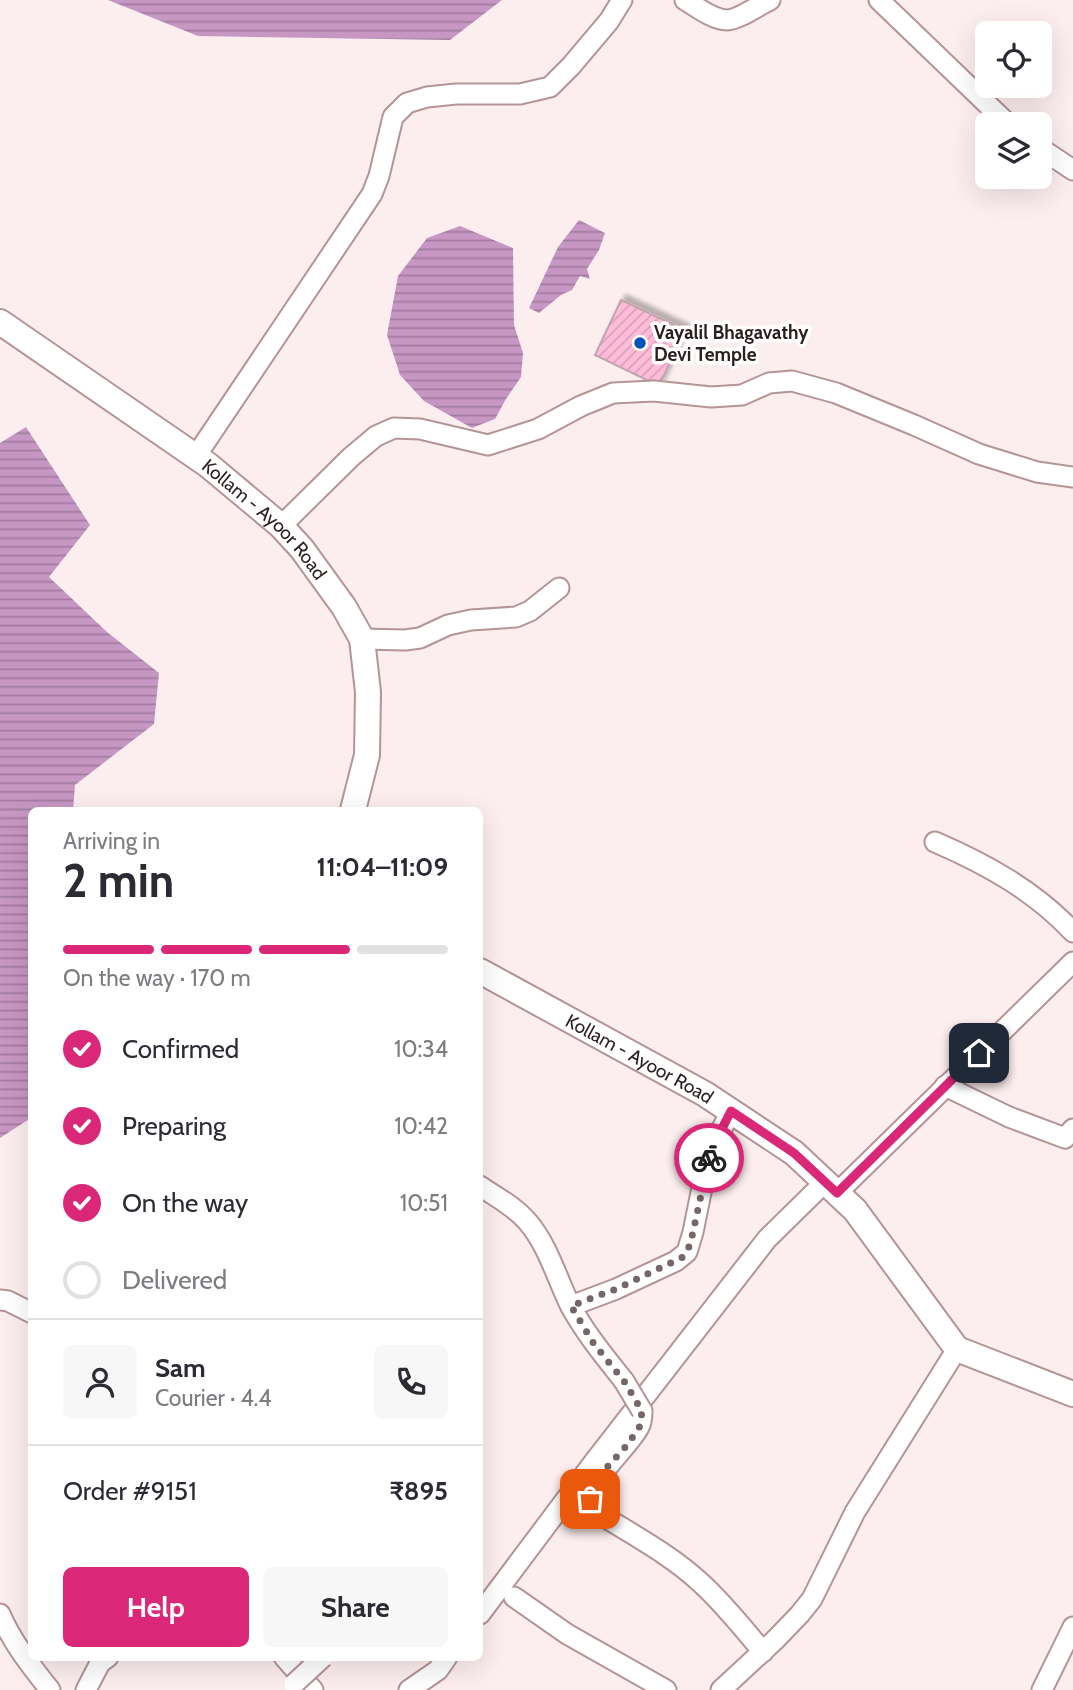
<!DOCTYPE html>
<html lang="en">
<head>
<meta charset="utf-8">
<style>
  :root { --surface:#fff; --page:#f7f7f7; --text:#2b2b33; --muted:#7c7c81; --line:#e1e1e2; --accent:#db2777 }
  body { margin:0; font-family:Cabin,sans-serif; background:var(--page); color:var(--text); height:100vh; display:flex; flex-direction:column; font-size:26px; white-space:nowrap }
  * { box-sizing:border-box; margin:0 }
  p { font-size:23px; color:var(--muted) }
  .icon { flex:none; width:38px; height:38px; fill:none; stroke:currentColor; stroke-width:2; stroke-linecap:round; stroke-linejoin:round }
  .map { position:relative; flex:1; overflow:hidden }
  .details { position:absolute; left:28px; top:807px; width:455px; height:854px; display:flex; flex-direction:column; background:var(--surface); border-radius:10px; box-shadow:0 7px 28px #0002 }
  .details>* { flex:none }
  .fabs { position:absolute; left:975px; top:21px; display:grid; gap:14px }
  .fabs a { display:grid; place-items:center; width:77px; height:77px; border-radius:10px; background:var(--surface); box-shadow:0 7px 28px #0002; font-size:35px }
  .pin { position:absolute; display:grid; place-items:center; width:60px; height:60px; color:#fff; margin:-30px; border-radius:14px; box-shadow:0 4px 10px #0006 }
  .courier { position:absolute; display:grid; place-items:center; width:70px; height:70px; margin:-35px; border:5px solid #db2777; border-radius:50%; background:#fff; color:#222; box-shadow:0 2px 9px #0007 }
  .headline em { font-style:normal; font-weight:800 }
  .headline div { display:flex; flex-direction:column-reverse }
  .headline { display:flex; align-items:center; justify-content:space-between; height:119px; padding:0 35px }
  h1 { font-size:46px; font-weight:800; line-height:52px }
  .bar { display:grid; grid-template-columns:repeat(4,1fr); gap:10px 7px; align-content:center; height:84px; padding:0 35px }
  .bar i { height:9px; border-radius:5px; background:var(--line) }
  .bar .on { background:var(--accent) }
  .bar p { grid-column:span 4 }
  .line { display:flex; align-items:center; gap:18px; padding:0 35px; border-top:2px solid var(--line) }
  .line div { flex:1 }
  .round { display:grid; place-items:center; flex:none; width:74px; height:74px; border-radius:10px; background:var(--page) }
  ol { padding:0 35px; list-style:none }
  li { display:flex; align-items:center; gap:21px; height:77px }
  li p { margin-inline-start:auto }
  li .icon { padding:7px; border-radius:50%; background:var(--accent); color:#fff; stroke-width:4 }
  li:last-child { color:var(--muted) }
  li i { width:38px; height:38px; border:4px solid var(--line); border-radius:50% }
  .action { display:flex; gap:14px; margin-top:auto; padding:14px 35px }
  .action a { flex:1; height:80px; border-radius:10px; background:var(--accent); color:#fff; font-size:28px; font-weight:800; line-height:80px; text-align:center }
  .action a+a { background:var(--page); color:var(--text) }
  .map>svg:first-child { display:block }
  .water { fill:url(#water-rules) }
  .building { fill:url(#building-hatch); stroke:#c2a4b0; stroke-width:2; filter:url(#shadow) }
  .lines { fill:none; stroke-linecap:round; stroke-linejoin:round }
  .minor-casing { stroke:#b49496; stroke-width:23 }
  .major-casing { stroke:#b49496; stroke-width:28 }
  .minor { stroke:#fff; stroke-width:19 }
  .major { stroke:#fff; stroke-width:24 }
  .minor-bridge-casing { stroke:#b49496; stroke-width:23; stroke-linecap:butt }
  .minor-bridge { stroke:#fff; stroke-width:19 }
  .done { stroke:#756768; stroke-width:7; stroke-dasharray:0 12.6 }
  .route { stroke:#db2777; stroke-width:9 }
  .poi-dot { fill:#0053bd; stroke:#fff; stroke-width:2.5 }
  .labels { text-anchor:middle; stroke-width:7; stroke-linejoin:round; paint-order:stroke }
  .poi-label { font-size:19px; font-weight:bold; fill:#2c1f20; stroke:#fff; text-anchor:start }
  .street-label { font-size:19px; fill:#2c1f20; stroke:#fff }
</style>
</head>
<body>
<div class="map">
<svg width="1073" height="1690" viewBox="0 0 1073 1690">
  <defs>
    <pattern id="water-rules" width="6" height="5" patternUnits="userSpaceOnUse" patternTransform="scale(1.75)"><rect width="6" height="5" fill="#c797c4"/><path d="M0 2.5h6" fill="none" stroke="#a27b9f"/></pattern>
    <pattern id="building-hatch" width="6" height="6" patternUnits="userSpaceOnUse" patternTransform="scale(1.75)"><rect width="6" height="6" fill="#febcd8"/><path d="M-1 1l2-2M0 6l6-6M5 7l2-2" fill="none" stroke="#daa1b9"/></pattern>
    <filter id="shadow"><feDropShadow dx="5" dy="-5" stdDeviation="2" flood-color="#0004"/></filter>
  </defs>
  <rect width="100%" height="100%" fill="#fceeee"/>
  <g class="water">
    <path d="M 108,0 L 502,0 L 450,40 L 198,36 Z"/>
    <path d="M 579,220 L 605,233 L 599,250 L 587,269 L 590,279 L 580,276 L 572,290 L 561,295 L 539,313 L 529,308 L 558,247 Z"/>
    <path d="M 460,226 L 513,248 L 514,325 L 523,353 L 521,377 L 506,399 L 495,419 L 472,428 L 424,401 L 400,375 L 387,335 L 398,276 L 427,238 Z"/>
    <path d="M 26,427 L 90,525 L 49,577 L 107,632 L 159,673 L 154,724 L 75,785 L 73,810 L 32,810 L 31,1118 L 0,1138 L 0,443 Z"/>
  </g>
  <path class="building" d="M 621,300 L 685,330 L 659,386 L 595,355 Z"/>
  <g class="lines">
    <g class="minor-casing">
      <g id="minor">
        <path d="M 685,0 C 697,7 713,20 727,20 C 738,20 759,5 770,0"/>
        <path d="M 879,0 L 1008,124"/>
        <path d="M 1040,148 L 1073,170"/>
        <path d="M 196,456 L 372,194 L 379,176 L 393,117 L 407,103 L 427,97 L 456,94 L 520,94 L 550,87 L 571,66 L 609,21 L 622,0"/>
        <path d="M 281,526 L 351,457 L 376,436 L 394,428 L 420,429 L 488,445 L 538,429 L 581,406 L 613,393 L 654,391 L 711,397 L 742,395 L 769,383 L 792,381 L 836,393 L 914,425 L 979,454 L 1037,472 L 1073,477"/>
        <path d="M 362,639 L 405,640 L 420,638 L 448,625 L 471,620 L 516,617 L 530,611 L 559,588"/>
        <path d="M 935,842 C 986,864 1035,891 1073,932"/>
        <path d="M 945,1086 L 1009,1117 L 1065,1138 L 1073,1129"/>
        <path d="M 480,1186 C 496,1197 514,1206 527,1221 C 548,1245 557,1279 571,1307 C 586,1334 605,1357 624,1381"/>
        <path d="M 837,1193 L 1073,962"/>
        <path d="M 0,1300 L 8,1301 L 32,1313"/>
        <path d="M 571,1306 L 616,1289 L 676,1261 L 687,1252 L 693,1232 L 706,1168 L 711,1150 L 731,1111"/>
        <path d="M 642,1411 C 642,1416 642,1422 639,1427 C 631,1445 582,1486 591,1505 C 591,1506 597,1513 598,1513 C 633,1535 671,1555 701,1583 C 724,1604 743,1628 763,1652"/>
        <path d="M 514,1597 L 567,1634 L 666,1690"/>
        <path d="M 0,1614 C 12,1642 31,1666 50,1690"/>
        <path d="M 480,1614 L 594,1462 L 767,1239 L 825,1182"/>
        <path d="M 284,1657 L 313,1690"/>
        <path d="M 86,1690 L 100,1663 L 108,1657"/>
        <path d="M 409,1690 L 438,1670 L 447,1657"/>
        <path d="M 721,1690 L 776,1639 L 800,1614 L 812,1599 L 855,1512 L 957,1349"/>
        <path d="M 1042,1690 L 1073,1627"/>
      </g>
    </g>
    <g class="major-casing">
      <g id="major">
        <path id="s1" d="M 0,322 L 208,465 L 281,526 L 302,549 L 344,607 L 362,639 L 368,692 L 367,755 L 353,810"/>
        <path id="s2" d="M 480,971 L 705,1094 L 794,1153 L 855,1210 L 957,1349 L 1073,1394"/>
      </g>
    </g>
    <use href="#minor" class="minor"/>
    <use href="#major" class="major"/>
    <g class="minor-bridge-casing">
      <g id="minor-bridge">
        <path d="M 624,1381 L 642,1411"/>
        <path d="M 294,1684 L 323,1657"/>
      </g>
    </g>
    <use href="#minor-bridge" class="minor-bridge"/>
  </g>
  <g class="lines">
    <path class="done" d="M 590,1499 L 600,1475 L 628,1444 L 640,1426 L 642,1411 L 624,1381 L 594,1344 L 571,1306 L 616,1289 L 683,1257 L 690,1245 L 693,1232 L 709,1158"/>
    <path class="route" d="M 709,1158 L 711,1150 L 731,1111 L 794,1153 L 837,1193 L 979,1053"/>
  </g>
  <circle class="poi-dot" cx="640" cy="343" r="7"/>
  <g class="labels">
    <g class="poi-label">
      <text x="654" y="339">Vayalil Bhagavathy<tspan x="654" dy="22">Devi Temple</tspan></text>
    </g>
    <g class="street-label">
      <text dy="7" stroke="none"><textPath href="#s1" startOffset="331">Kollam - Ayoor Road</textPath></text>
      <text dy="7" stroke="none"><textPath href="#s2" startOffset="182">Kollam - Ayoor Road</textPath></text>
    </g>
  </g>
</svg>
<div class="fabs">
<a><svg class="icon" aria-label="locate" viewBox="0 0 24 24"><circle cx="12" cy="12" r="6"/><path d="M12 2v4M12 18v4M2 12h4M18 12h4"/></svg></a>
<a><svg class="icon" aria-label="layers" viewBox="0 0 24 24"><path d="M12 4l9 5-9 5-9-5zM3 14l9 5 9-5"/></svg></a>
</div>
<div class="pin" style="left:590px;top:1499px;background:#ea580c"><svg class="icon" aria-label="bag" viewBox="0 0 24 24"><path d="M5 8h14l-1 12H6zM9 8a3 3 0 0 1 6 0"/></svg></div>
<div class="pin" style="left:979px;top:1053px;background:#1f2937"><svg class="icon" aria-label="home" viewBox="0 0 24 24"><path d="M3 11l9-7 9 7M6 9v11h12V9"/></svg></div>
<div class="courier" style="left:709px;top:1158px"><svg class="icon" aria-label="bike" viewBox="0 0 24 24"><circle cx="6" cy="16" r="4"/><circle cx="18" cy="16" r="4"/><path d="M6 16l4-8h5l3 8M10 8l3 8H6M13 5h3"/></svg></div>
<section class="details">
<div class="headline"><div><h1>2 min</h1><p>Arriving in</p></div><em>11:04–11:09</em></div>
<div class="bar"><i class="on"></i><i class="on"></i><i class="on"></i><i></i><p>On the way · 170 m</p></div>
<ol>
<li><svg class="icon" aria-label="check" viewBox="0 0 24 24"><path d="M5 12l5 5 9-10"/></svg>Confirmed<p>10:34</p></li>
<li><svg class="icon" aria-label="check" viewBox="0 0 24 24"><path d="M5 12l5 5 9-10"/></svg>Preparing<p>10:42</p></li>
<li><svg class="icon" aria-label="check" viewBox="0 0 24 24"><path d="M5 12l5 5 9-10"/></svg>On the way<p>10:51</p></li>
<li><i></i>Delivered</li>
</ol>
<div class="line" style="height:126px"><a class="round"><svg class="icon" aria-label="person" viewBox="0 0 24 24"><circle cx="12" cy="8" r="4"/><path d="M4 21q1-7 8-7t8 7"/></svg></a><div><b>Sam</b><p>Courier · 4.4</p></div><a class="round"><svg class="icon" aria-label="phone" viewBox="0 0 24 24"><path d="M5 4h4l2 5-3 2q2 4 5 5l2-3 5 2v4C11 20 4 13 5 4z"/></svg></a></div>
<div class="line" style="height:91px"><div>Order #9151</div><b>₹895</b></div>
<div class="action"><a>Help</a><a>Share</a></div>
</section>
</div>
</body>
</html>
